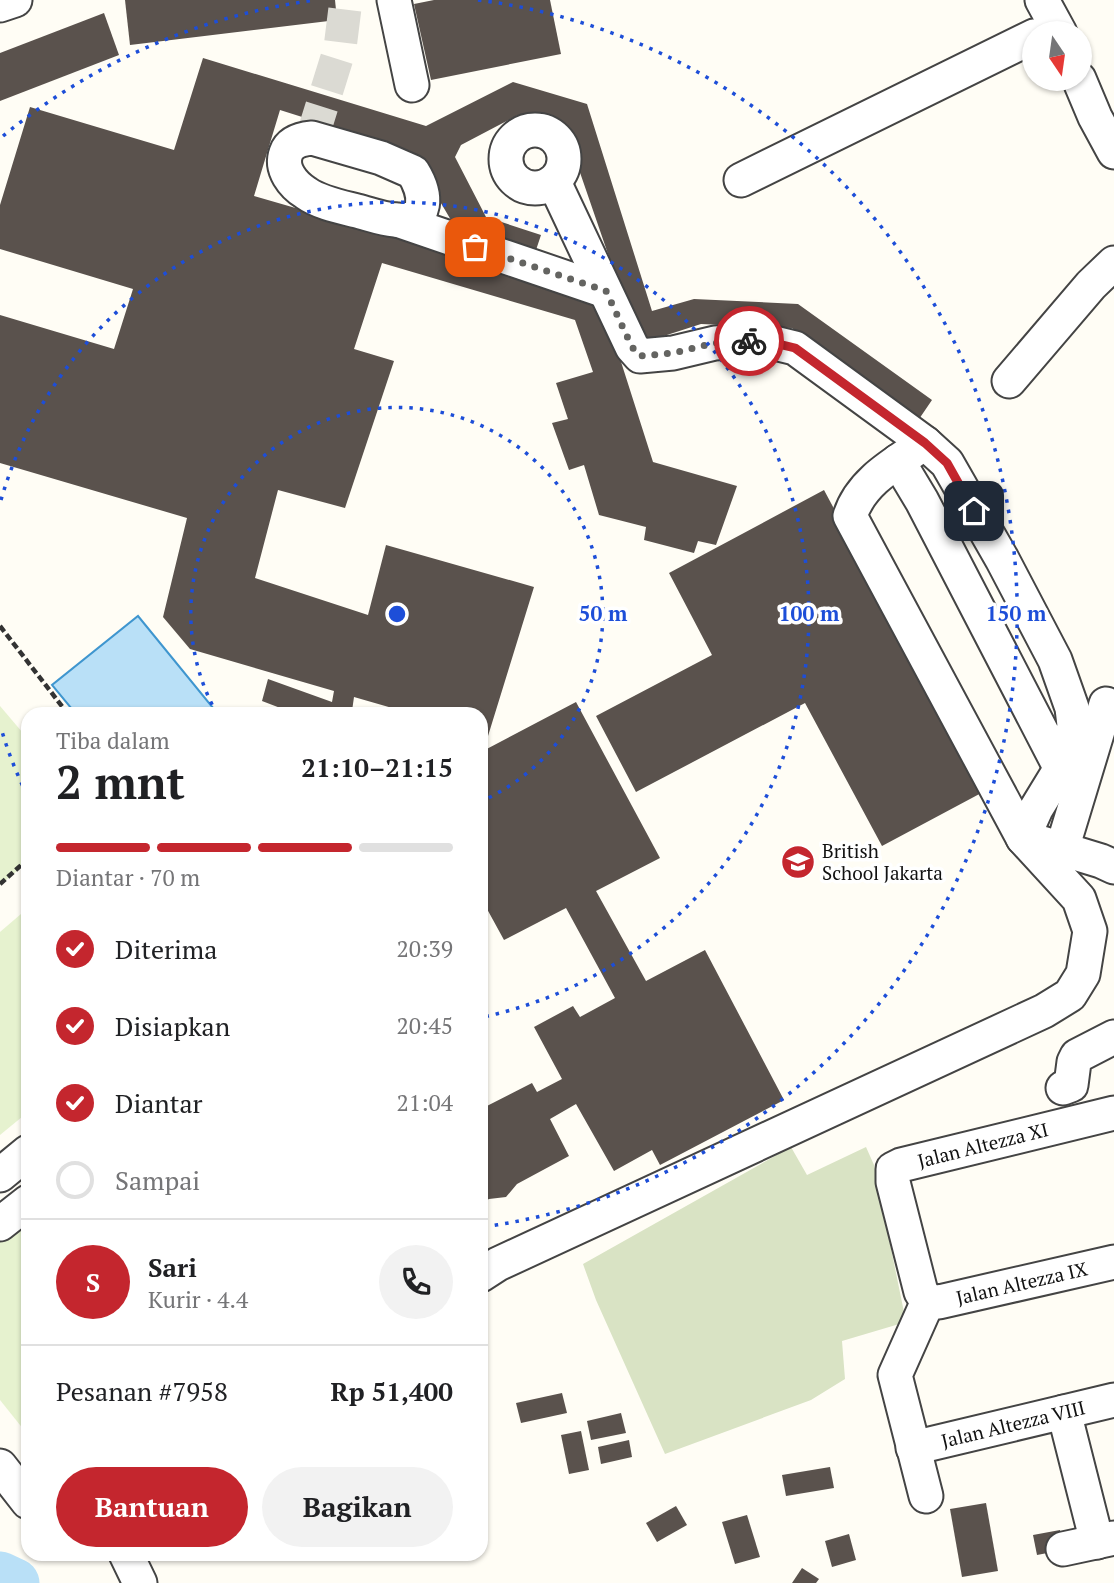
<!DOCTYPE html>
<html lang="id">
<head>
<meta charset="utf-8">
<style>
  :root { --surface:#fff; --page:#f2f2f2; --text:#202124; --muted:#757577; --line:#e0e0e0; --accent:#c4262e }
  body { margin:0; font-family:"PT Serif",serif; background:var(--page); color:var(--text); height:100vh; display:flex; flex-direction:column; font-size:26px; white-space:nowrap }
  * { box-sizing:border-box; margin:0 }
  p { font-size:23px; color:var(--muted) }
  .icon { flex:none; width:38px; height:38px; fill:none; stroke:currentColor; stroke-width:2; stroke-linecap:round; stroke-linejoin:round }
  .map { position:relative; flex:1; overflow:hidden }
  .panel { position:absolute; left:21px; top:707px; width:467px; height:854px; display:flex; flex-direction:column; background:var(--surface); border-radius:21px; box-shadow:0 2px 5px #0004 }
  .panel>* { flex:none }
  .needle { width:46px; rotate:167deg }
  .tools { position:absolute; left:1022px; top:21px; display:grid; gap:14px }
  .tools a { display:grid; place-items:center; width:70px; height:70px; border-radius:50%; background:var(--surface); box-shadow:0 2px 5px #0004; font-size:35px }
  .pin { position:absolute; display:grid; place-items:center; width:60px; height:60px; color:#fff; margin:-30px; border-radius:14px; box-shadow:0 4px 10px #0006 }
  .courier { position:absolute; display:grid; place-items:center; width:70px; height:70px; margin:-35px; border:5px solid #c4262e; border-radius:50%; background:#fff; color:#222; box-shadow:0 2px 9px #0007 }
  .headline em { font-style:normal; font-weight:800 }
  .headline div { display:flex; flex-direction:column-reverse }
  .headline { display:flex; align-items:center; justify-content:space-between; height:119px; padding:0 35px }
  h1 { font-size:46px; font-weight:800; line-height:52px }
  .bar { display:grid; grid-template-columns:repeat(4,1fr); gap:10px 7px; align-content:center; height:84px; padding:0 35px }
  .bar i { height:9px; border-radius:5px; background:var(--line) }
  .bar .current { background:var(--accent) }
  .bar p { grid-column:span 4 }
  .line { display:flex; align-items:center; gap:18px; padding:0 35px; border-top:2px solid var(--line) }
  .line div { flex:1 }
  .round { display:grid; place-items:center; flex:none; width:74px; height:74px; border-radius:37px; background:var(--page) }
  ol { padding:0 35px; list-style:none }
  li { display:flex; align-items:center; gap:21px; height:77px }
  li p { margin-inline-start:auto }
  li .icon { padding:7px; border-radius:50%; background:var(--accent); color:#fff; stroke-width:4 }
  li:last-child { color:var(--muted) }
  li i { width:38px; height:38px; border:4px solid var(--line); border-radius:50% }
  .action { display:flex; gap:14px; margin-top:auto; padding:14px 35px }
  .action a { flex:1; height:80px; border-radius:42px; background:var(--accent); color:#fff; font-size:28px; font-weight:800; line-height:80px; text-align:center }
  .action a+a { background:var(--page); color:var(--text) }
  .map>svg:first-child { display:block }
  .cemetery { fill:#d9e3c4 }
  .pitch { fill:#e6f2cf }
  .water { fill:#b9e0f7; stroke:#3f96cf; stroke-width:2 }
  .lines { fill:none; stroke-linecap:round; stroke-linejoin:round }
  .river { stroke:#b9e0f7; stroke-width:49 }
  .building { fill:#5a524d }
  .minor-tunnel { stroke:#dbdad3; stroke-width:33; stroke-dasharray:33 17; stroke-linecap:butt }
  .minor-casing { stroke:#444; stroke-width:37 }
  .path { stroke:#333; stroke-width:4.5; stroke-dasharray:7 3.5; stroke-linecap:butt }
  .minor { stroke:#fff; stroke-width:33 }
  .done { stroke:#646461; stroke-width:7; stroke-dasharray:0 12.6 }
  .route { stroke:#c4262e; stroke-width:9 }
  .ring { fill:none; stroke:#1d4ed8; stroke-width:3.5; stroke-dasharray:3.5 7 }
  .labels { text-anchor:middle; stroke-width:7; stroke-linejoin:round; paint-order:stroke }
  .poi-label { font-size:19px; fill:#111; stroke:#fff; text-anchor:start }
  .street-label { font-size:19px; fill:#111; stroke:#fff }
  .centre { fill:#1d4ed8; stroke:#fff; stroke-width:3.5 }
  .ring-label { font-size:21px; text-anchor:middle; font-weight:bold; fill:#1d4ed8; stroke:#fff; stroke-width:7; stroke-linejoin:round; paint-order:stroke }
</style>
</head>
<body>
<div class="map">
<svg width="1114" height="1583" viewBox="0 0 1114 1583">
  <rect width="100%" height="100%" fill="#fffdf5"/>
  <path class="cemetery" d="M 791,1147 L 807,1175 L 866,1147 L 874,1165 L 906,1322 L 842,1341 L 845,1379 L 811,1400 L 665,1454 L 596,1300 L 583,1264 Z"/>
  <g class="pitch">
    <path d="M 0,706 L 28,739 L 28,862 L 0,885 Z"/>
    <path d="M 28,908 L 28,1112 L 0,1135 L 0,932 Z"/>
    <path d="M 28,1220 L 28,1435 L 0,1400 L 0,1242 Z"/>
  </g>
  <path class="water" d="M 138,616 L 218,714 L 76,714 L 52,685 Z"/>
  <g class="lines">
    <path class="river" d="M 0,1576 L 15,1583"/>
  </g>
  <g class="building">
    <path d="M 125,0 L 335,0 L 337,20 L 130,45 Z"/>
    <path d="M 434,0 L 550,0 L 561,54 L 431,80 L 414,4 Z"/>
    <path d="M 104,13 L 119,55 L 0,101 L 0,53 Z"/>
    <path d="M 203,58 L 426,126 L 513,82 L 587,104 L 652,311 L 694,299 L 798,304 L 932,400 L 917,422 L 792,328 L 701,324 L 639,344 L 564,126 L 518,115 L 461,145 L 455,157 L 486,217 L 541,235 L 532,262 L 464,242 L 410,151 L 280,110 L 254,196 L 600,296 L 653,462 L 737,486 L 716,545 L 698,541 L 694,553 L 644,540 L 646,527 L 599,515 L 584,465 L 569,470 L 552,423 L 568,419 L 556,383 L 593,372 L 575,320 L 382,263 L 354,349 L 394,361 L 345,508 L 278,490 L 255,578 L 368,615 L 386,545 L 534,587 L 488,736 L 481,734 L 481,714 L 413,714 L 354,697 L 352,711 L 355,714 L 296,714 L 262,701 L 268,679 L 332,702 L 334,691 L 190,649 L 163,617 L 187,518 L 0,463 L 0,315 L 114,349 L 133,289 L 0,249 L 0,205 L 30,107 L 174,150 Z"/>
    <path d="M 824,490 L 985,791 L 882,846 L 805,703 L 636,792 L 596,716 L 712,655 L 669,573 Z"/>
    <path d="M 576,702 L 660,858 L 596,891 L 646,981 L 705,950 L 784,1100 L 660,1165 L 652,1150 L 614,1171 L 576,1104 L 550,1119 L 569,1156 L 517,1184 L 506,1197 L 489,1199 L 481,1203 L 481,1109 L 532,1083 L 537,1092 L 562,1079 L 534,1027 L 573,1006 L 580,1017 L 615,998 L 566,908 L 504,940 L 481,898 L 481,752 Z"/>
    <path d="M 562,1393 L 567,1413 L 521,1423 L 516,1403 Z"/>
    <path d="M 621,1413 L 626,1433 L 591,1440 L 587,1421 Z"/>
    <path d="M 581,1431 L 589,1470 L 569,1474 L 561,1435 Z"/>
    <path d="M 629,1440 L 632,1457 L 601,1464 L 598,1447 Z"/>
    <path d="M 830,1467 L 834,1488 L 786,1496 L 782,1475 Z"/>
    <path d="M 986,1503 L 998,1571 L 962,1577 L 950,1509 Z"/>
    <path d="M 676,1506 L 687,1525 L 657,1542 L 646,1523 Z"/>
    <path d="M 747,1515 L 760,1557 L 735,1564 L 722,1522 Z"/>
    <path d="M 1060,1530 L 1063,1550 L 1037,1555 L 1033,1535 Z"/>
    <path d="M 849,1534 L 856,1560 L 832,1567 L 825,1541 Z"/>
    <path d="M 802,1568 L 819,1579 L 816,1583 L 792,1583 Z"/>
  </g>
  <g class="lines">
    <path class="minor-tunnel" d="M 312,138 L 340,48 L 346,0"/>
    <g class="minor-casing">
      <g id="minor">
        <path d="M 394,0 L 412,85"/>
        <path d="M 1042,0 L 1060,33"/>
        <path d="M 0,5 L 15,0"/>
        <path d="M 1079,79 L 1095,117 L 1114,152"/>
        <circle cx="535" cy="159" r="29"/>
        <path d="M 312,138 L 381,158 L 413,172 C 426,193 431,223 395,220 C 382,219 369,214 357,211 C 341,207 320,203 306,193 C 293,185 280,169 286,153 C 290,142 301,139 312,138 Z"/>
        <path d="M 741,180 L 1034,36"/>
        <path d="M 554,182 L 632,347 L 640,356 L 673,353 L 715,343 L 762,340 L 795,348 L 925,443 L 947,463 L 1002,559 L 1055,660 L 1072,708 L 1074,725 L 1069,755 L 1036,809 L 1023,838"/>
        <path d="M 397,220 L 605,291"/>
        <path d="M 1009,381 L 1091,285 L 1114,263"/>
        <path d="M 898,461 L 922,501 L 1060,767"/>
        <path d="M 1042,843 L 1101,861 L 1114,867"/>
        <path d="M 1062,849 L 1106,704"/>
        <path d="M 1063,1088 L 1071,1085 L 1074,1062 L 1077,1056 L 1114,1037"/>
        <path id="s1" d="M 1114,1113 L 901,1165 L 893,1169 L 893,1182 L 921,1292 L 928,1301 L 939,1302 L 1114,1262"/>
        <path d="M 0,1175 L 28,1152"/>
        <path d="M 0,1224 L 28,1202"/>
        <path d="M 481,1275 L 498,1264 L 1044,1011 L 1070,995 L 1083,974 L 1090,931 L 1079,899 L 1023,838 L 850,516 C 861,481 896,463 925,443"/>
        <path d="M 1064,1412 L 1097,1542"/>
        <path id="s2" d="M 913,1448 L 1114,1400"/>
        <path d="M 0,1466 L 28,1502"/>
        <path d="M 926,1496 L 895,1375 L 928,1301"/>
        <path d="M 1063,1549 L 1114,1538"/>
        <path d="M 126,1554 L 140,1583"/>
      </g>
    </g>
    <g class="path">
      <path d="M 0,626 L 68,714"/>
      <path d="M 0,884 L 28,859"/>
    </g>
    <use href="#minor" class="minor"/>
  </g>
  <g class="lines">
    <path class="done" d="M 475,247 L 606,291 L 632,347 L 640,356 L 673,353 L 715,343 L 749,341"/>
    <path class="route" d="M 749,341 L 762,340 L 795,348 L 925,443 L 947,463 L 974,511"/>
  </g>
  <g class="ring">
    <path d="M217 714A206 206 0 1 1 482 801"/>
    <path d="M27 795A412 412 0 0 1 1 728M1 500A412 412 0 1 1 483 1017"/>
    <path d="M3 136A619 619 0 0 1 316 0M478 0A619 619 0 0 1 483 1227"/>
  </g>
  <defs>
    <g id="school-disc" transform="scale(1.75)"><circle r="9.5" fill="#c4262e" stroke="#fff"/><path d="M0-5L7-2L0 1L-7-2ZM-4 1L0 2.5L4 1V4Q0 6-4 4Z" fill="#fff"/></g>
  </defs>
  <g fill-rule="evenodd">
    <use href="#school-disc" x="798" y="862"/>
  </g>
  <g class="labels">
    <g class="poi-label">
      <text x="822" y="858">British<tspan x="822" dy="22">School Jakarta</tspan></text>
    </g>
    <g class="street-label">
      <text transform="translate(983 1145) rotate(-14)" y="7">Jalan Altezza XI</text>
      <text dy="7" stroke="none"><textPath href="#s1" startOffset="462">Jalan Altezza IX</textPath></text>
      <text dy="7" stroke="none"><textPath href="#s2" startOffset="103">Jalan Altezza VIII</textPath></text>
    </g>
  </g>
  <circle cx="397" cy="614" r="10" class="centre"/>
  <g class="ring-label">
    <text x="603" y="621">50 m</text>
    <text x="809" y="621">100 m</text>
    <text x="1016" y="621">150 m</text>
  </g>
</svg>
<div class="tools">
<a><svg class="needle" viewBox="-14 -14 28 28"><path d="M0-13l5 13h-10z" fill="#e53935"/><path d="M0 13l5-13h-10z" fill="#757577"/></svg></a>
</div>
<div class="pin" style="left:475px;top:247px;background:#ea580c"><svg class="icon" aria-label="bag" viewBox="0 0 24 24"><path d="M5 8h14l-1 12H6zM9 8a3 3 0 0 1 6 0"/></svg></div>
<div class="pin" style="left:974px;top:511px;background:#1f2937"><svg class="icon" aria-label="home" viewBox="0 0 24 24"><path d="M3 11l9-7 9 7M6 9v11h12V9"/></svg></div>
<div class="courier" style="left:749px;top:341px"><svg class="icon" aria-label="bike" viewBox="0 0 24 24"><circle cx="6" cy="16" r="4"/><circle cx="18" cy="16" r="4"/><path d="M6 16l4-8h5l3 8M10 8l3 8H6M13 5h3"/></svg></div>
<section class="panel">
<div class="headline"><div><h1>2 mnt</h1><p>Tiba dalam</p></div><em>21:10–21:15</em></div>
<div class="bar"><i class="current"></i><i class="current"></i><i class="current"></i><i></i><p>Diantar · 70 m</p></div>
<ol>
<li><svg class="icon" aria-label="check" viewBox="0 0 24 24"><path d="M5 12l5 5 9-10"/></svg>Diterima<p>20:39</p></li>
<li><svg class="icon" aria-label="check" viewBox="0 0 24 24"><path d="M5 12l5 5 9-10"/></svg>Disiapkan<p>20:45</p></li>
<li><svg class="icon" aria-label="check" viewBox="0 0 24 24"><path d="M5 12l5 5 9-10"/></svg>Diantar<p>21:04</p></li>
<li><i></i>Sampai</li>
</ol>
<div class="line" style="height:126px"><b class="round" style="background:var(--accent);color:#fff">S</b><div><b>Sari</b><p>Kurir · 4.4</p></div><a class="round"><svg class="icon" aria-label="phone" viewBox="0 0 24 24"><path d="M5 4h4l2 5-3 2q2 4 5 5l2-3 5 2v4C11 20 4 13 5 4z"/></svg></a></div>
<div class="line" style="height:91px"><div>Pesanan #7958</div><b>Rp 51,400</b></div>
<div class="action"><a>Bantuan</a><a>Bagikan</a></div>
</section>
</div>
</body>
</html>
